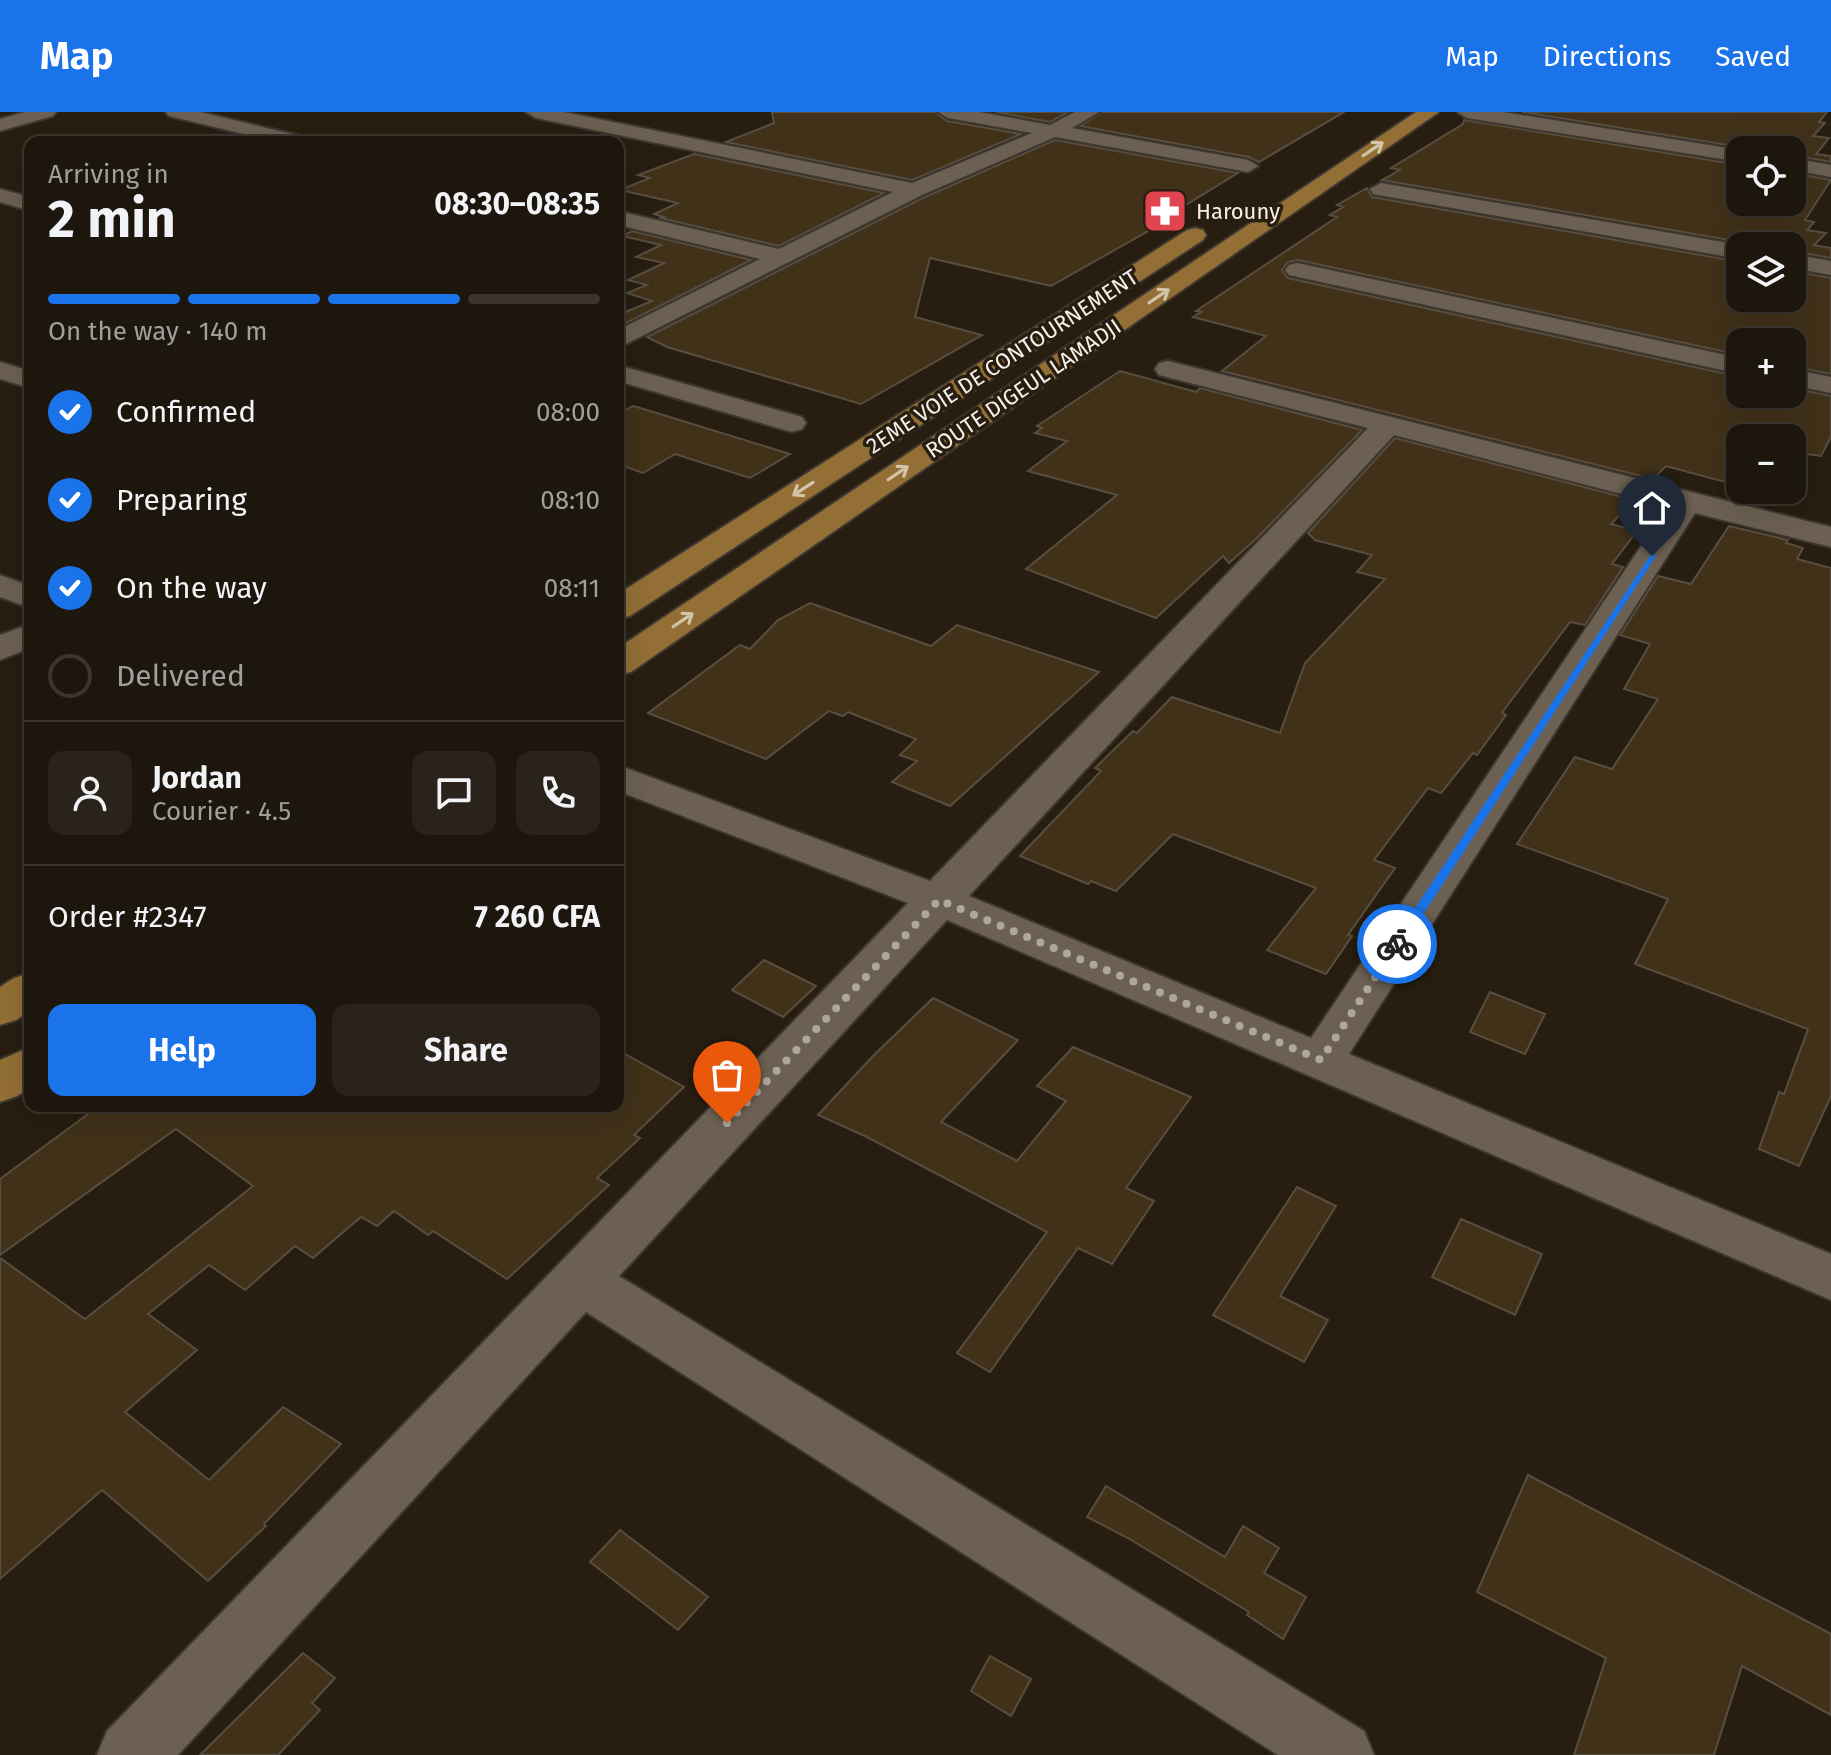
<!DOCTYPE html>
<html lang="en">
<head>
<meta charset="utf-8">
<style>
  :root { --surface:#1d160d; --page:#2a231b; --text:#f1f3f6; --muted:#a09f9d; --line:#3b352e; --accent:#1a73e8 }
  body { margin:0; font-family:"Fira Sans",sans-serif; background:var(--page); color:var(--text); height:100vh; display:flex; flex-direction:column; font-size:30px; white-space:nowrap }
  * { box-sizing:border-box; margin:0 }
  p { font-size:26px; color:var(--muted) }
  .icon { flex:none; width:44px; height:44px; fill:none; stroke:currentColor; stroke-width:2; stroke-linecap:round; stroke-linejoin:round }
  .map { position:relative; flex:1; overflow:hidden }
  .sheet { position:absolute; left:24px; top:24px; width:600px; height:976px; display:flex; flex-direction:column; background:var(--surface); border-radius:16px; box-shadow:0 8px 32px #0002,0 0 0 2px var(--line) }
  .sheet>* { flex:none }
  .tools { position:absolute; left:1726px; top:24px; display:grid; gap:16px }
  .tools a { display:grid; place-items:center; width:80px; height:80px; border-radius:16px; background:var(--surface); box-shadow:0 8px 32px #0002,0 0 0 2px var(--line); font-size:40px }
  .pin { position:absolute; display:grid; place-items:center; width:68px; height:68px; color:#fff; margin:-82px -34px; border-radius:50% 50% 50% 0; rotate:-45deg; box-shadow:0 0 8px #0007 }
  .pin .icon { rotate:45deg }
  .courier { position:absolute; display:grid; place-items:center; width:80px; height:80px; margin:-40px; border:6px solid #1a73e8; border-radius:50%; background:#fff; color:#222; box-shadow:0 2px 10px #0007 }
  .overview em { font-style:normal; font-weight:700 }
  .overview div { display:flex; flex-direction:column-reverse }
  .overview { display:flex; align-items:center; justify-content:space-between; height:136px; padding:0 24px }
  h1 { font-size:52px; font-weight:700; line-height:60px }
  .bar { display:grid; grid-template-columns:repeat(4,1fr); gap:12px 8px; align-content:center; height:96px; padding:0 24px }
  .bar i { height:10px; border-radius:6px; background:var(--line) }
  .bar .current { background:var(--accent) }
  .bar p { grid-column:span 4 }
  .line { display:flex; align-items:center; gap:20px; padding:0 24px; border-top:2px solid var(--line) }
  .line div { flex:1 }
  .round { display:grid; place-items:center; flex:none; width:84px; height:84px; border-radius:16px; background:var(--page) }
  ol { padding:0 24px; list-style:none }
  li { display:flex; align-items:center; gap:24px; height:88px }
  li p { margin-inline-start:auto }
  li .icon { padding:8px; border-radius:50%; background:var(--accent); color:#fff; stroke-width:4 }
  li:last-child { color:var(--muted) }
  li i { width:44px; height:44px; border:4px solid var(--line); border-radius:50% }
  .action { display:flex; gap:16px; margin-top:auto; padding:16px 24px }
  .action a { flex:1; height:92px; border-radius:16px; background:var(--accent); color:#fff; font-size:32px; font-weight:700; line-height:92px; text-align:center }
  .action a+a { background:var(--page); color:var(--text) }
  header { display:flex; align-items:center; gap:48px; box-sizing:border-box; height:112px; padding:0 40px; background:var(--accent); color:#fff }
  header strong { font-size:38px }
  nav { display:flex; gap:44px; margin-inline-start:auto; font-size:28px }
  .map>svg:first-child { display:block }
  .building { fill:#413119; stroke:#584e40; stroke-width:2 }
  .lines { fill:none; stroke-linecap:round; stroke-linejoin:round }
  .minor-casing { stroke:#3d372f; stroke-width:4 }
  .major-casing { stroke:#3d372f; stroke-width:4 }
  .minor { fill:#6b6052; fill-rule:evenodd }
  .major { fill:#936f35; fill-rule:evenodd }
  .oneway { stroke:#d4c4aa }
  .route { fill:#1a73e8 }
  .done { stroke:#aea79d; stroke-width:8; stroke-dasharray:0 14.4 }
  .labels { text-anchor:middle; stroke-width:7; stroke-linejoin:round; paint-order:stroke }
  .far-poi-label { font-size:22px; fill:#f7f1e9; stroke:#271e11; text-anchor:start }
  .far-street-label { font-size:22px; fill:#f7f1e9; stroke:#271e11 }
</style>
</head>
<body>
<header>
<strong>Map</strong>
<nav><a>Map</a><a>Directions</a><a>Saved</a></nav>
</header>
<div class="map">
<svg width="1831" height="1643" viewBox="0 0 1831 1643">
  <rect width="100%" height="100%" fill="#271e11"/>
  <g class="building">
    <path d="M 772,0 L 935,0 L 947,9 L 1021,22 L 912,68 L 726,30 L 774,11 Z"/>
    <path d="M 996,0 L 1068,0 L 1050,10 Z"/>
    <path d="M 1102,0 L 1344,0 L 1259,50 L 1249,45 L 1080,14 Z"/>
    <path d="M 1522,0 L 1827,0 L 1819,10 L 1825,11 L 1813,24 L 1829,26 L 1816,42 L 1831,44 L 1831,50 L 1792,43 L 1792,38 L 1743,38 L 1740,35 Z"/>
    <path d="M 1464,8 L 1740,53 L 1740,90 L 1792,90 L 1792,61 L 1831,68 L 1805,108 L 1814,110 L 1807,118 L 1826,121 L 1814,133 L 1831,136 L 1831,146 L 1792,139 L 1792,134 L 1747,134 L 1741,130 L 1382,68 L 1400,58 L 1391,56 L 1463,12 Z"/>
    <path d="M 1055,28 L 1238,61 L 1153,113 L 1157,114 L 1051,174 L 930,146 L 915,205 L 982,223 L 861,292 L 667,235 L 647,225 L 923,86 Z"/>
    <path d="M 694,42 L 884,81 L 779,134 L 661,106 L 664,105 L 654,102 L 678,91 L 620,78 L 650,66 L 638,63 Z"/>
    <path d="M 1367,76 L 1372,85 L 1740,150 L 1740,186 L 1792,186 L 1792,159 L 1831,166 L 1831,262 L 1792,254 L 1792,230 L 1740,230 L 1740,243 L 1298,148 L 1288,150 L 1282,158 L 1288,166 L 1740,265 L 1740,282 L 1792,282 L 1792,276 L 1831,284 L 1831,325 L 1821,344 L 1799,341 L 1792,350 L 1792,326 L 1740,326 L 1740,374 L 1666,354 L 1653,367 L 1222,259 L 1266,224 L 1193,205 L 1201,200 L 1196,199 L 1337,105 L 1330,103 L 1343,95 L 1337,93 Z"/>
    <path d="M 632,119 L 751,148 L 624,212 L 618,209 L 618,203 L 652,189 L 627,181 L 647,173 L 628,168 L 664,151 L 636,145 L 661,133 L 623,124 Z"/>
    <path d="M 1120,259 L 1196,280 L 1200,276 L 1362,318 L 1256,427 L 1229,451 L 1223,444 L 1156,506 L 1026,457 L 1117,383 L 1028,359 L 1067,329 L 1035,321 L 1042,316 L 1037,314 Z"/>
    <path d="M 633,294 L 647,298 L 790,342 L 750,366 L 675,342 L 643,361 L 618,352 L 618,302 Z"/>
    <path d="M 1395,326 L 1634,388 L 1611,412 L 1637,419 L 1612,452 L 1623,455 L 1585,513 L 1570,510 L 1510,590 L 1502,601 L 1506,603 L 1477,643 L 1473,641 L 1441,681 L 1428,676 L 1374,748 L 1395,756 L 1348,823 L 1352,824 L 1326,862 L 1267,838 L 1316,776 L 1173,722 L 1116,779 L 1091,769 L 1088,772 L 1020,744 L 1101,659 L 1095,656 L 1133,619 L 1137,621 L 1172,585 L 1280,621 L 1305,551 L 1385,467 L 1357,460 L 1372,443 L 1315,428 L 1308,421 Z"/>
    <path d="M 1729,414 L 1788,428 L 1786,431 L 1803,436 L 1797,447 L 1831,456 L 1831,984 L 1799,1054 L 1759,1037 L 1779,980 L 1784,982 L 1808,917 L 1635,852 L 1668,787 L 1517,732 L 1575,645 L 1612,657 L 1658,587 L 1624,577 L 1650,532 L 1620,523 L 1658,464 L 1691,472 Z"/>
    <path d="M 810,491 L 931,534 L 957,513 L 1099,560 L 950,694 L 892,670 L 917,649 L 900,643 L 916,627 L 848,600 L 843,604 L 829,599 L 766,647 L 648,601 L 740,533 L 750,537 L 778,508 Z"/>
    <path d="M 764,848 L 816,874 L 783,905 L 732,878 Z"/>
    <path d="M 1490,880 L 1545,902 L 1525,942 L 1470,920 Z"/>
    <path d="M 933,886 L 1018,928 L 941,1010 L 1017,1049 L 1066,989 L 1037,974 L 1073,935 L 1191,985 L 1126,1076 L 1154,1089 L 1112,1152 L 1078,1136 L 990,1260 L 957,1241 L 1047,1120 L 867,1025 L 818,1003 L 872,945 Z"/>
    <path d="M 618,938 L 684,975 L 634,1023 L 640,1026 L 597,1066 L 609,1073 L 507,1167 L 433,1119 L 428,1123 L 394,1099 L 377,1114 L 361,1105 L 313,1146 L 295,1134 L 245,1178 L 209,1153 L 148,1202 L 197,1238 L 125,1300 L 209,1368 L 283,1295 L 341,1332 L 264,1412 L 266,1414 L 208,1469 L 102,1378 L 0,1467 L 0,1146 L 85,1207 L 253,1074 L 176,1017 L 0,1143 L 0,1067 L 99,994 L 618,994 Z"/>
    <path d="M 1297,1075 L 1336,1094 L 1280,1184 L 1328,1208 L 1304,1250 L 1213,1203 Z"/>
    <path d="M 1461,1107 L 1542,1142 L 1515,1203 L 1432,1165 Z"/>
    <path d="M 1528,1363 L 1831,1522 L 1831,1603 L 1742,1554 L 1714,1643 L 1574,1643 L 1606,1546 L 1477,1480 Z"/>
    <path d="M 1106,1374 L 1225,1445 L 1243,1414 L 1279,1436 L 1264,1461 L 1306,1485 L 1283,1527 L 1247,1503 L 1249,1500 L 1128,1426 L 1087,1405 Z"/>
    <path d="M 620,1418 L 708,1485 L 678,1518 L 590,1450 Z"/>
    <path d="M 303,1541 L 335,1566 L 312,1591 L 320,1598 L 278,1643 L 200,1643 Z"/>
    <path d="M 990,1544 L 1031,1567 L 1011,1604 L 971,1579 Z"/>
  </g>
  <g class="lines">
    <g class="minor-casing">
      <g id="minor">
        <path d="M 25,0 L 56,0 L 53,4 L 0,19 L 0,7 Z"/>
        <path d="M 166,0 L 200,0 L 309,26 L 312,30 L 277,30 L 169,4 Z"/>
        <path d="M 526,0 L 564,0 L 912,71 L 1032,21 L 948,6 L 938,0 L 980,0 L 1050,13 L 1075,0 L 1099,0 L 1072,16 L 1248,48 L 1258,54 L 1248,60 L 1055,25 L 922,83 L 618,236 L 618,218 L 760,147 L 618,113 L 618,99 L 779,137 L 893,80 L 536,6 Z"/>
        <path d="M 1457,0 L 1503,0 L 1740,38 L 1740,50 L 1467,6 Z"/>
        <path d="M 1792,46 L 1831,53 L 1831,65 L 1792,58 Z"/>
        <path d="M 1381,71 L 1740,133 L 1744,134 L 1740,134 L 1740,147 L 1373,82 L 1370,77 Z"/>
        <path d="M 0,77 L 30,85 L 30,99 L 0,90 Z"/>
        <path d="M 1792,142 L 1831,149 L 1831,163 L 1792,156 Z"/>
        <path d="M 1297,151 L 1740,246 L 1740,262 L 1289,163 L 1285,158 L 1289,153 Z"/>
        <path d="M 1168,249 L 1831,415 L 1831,435 L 1695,401 L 1349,942 L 1831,1142 L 1831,1188 L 947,808 L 619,1164 L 1364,1619 L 1374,1643 L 1278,1643 L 586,1200 L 178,1643 L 97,1643 L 107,1619 L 908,791 L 618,679 L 618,653 L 930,769 L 1368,316 L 1159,263 L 1155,257 L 1159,251 ZM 1394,323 L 1668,394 L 1311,926 L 969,784 Z"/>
        <path d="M 0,250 L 30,259 L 30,276 L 0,267 Z"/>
        <path d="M 618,253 L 802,305 L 806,311 L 802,317 L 792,320 L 618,269 Z"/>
        <path d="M 1792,257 L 1831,265 L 1831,281 L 1792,273 Z"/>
        <path d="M 0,463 L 30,474 L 30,496 L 0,485 Z"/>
        <path d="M 30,512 L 30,536 L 0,548 L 0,523 Z"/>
      </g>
    </g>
    <g class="major-casing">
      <g id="major">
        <path d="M 1416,0 L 1439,0 L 631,560 L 618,563 L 618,536 Z"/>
        <path d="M 1195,116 L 1203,118 L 1206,123 L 1203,128 L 630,504 L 618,507 L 618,482 L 1187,118 Z"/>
        <path d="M 30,861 L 30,899 L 16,908 L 0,913 L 0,875 L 14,866 Z"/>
        <path d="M 30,935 L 30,976 L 17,984 L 0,990 L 0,948 Z"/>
      </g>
    </g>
    <use href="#minor" class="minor"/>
    <use href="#major" class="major"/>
  </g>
  <defs><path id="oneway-shaft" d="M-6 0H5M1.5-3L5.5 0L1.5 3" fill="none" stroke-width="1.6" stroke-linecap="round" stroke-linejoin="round" transform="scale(2)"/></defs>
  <g class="oneway">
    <use href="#oneway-shaft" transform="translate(1373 37) rotate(-34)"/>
    <use href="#oneway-shaft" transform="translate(1159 184) rotate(-34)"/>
    <use href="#oneway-shaft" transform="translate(898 361) rotate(-34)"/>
    <use href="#oneway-shaft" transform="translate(803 377) rotate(147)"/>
    <use href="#oneway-shaft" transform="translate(683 508) rotate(-34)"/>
  </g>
  <path class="route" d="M 1652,441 L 1656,444 L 1402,835 L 1393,835 L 1393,829 Z"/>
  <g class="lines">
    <path class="done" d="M 727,1011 L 939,788 L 1321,948 L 1397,832"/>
  </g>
  <defs>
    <g id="pharmacy-square" transform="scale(2.3)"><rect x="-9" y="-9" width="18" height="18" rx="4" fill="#e0444e" stroke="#271e11"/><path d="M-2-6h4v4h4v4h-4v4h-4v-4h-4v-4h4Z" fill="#fff"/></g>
  </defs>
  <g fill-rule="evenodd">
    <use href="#pharmacy-square" x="1165" y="99"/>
  </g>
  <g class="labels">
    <g class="far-poi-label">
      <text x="1196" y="107">Harouny</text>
    </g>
    <g class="far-street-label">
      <text transform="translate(1002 249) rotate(-33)" y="8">2EME VOIE DE CONTOURNEMENT</text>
      <text transform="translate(1023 276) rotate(-34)" y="8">ROUTE DIGEUL LAMADJI</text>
    </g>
  </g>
</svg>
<div class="tools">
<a><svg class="icon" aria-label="locate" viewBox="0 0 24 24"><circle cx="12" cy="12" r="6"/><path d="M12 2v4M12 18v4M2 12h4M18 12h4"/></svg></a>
<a><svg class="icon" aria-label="layers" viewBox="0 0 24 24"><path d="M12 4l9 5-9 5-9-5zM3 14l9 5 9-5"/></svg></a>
<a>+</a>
<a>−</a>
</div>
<div class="pin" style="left:727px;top:1011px;background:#ea580c"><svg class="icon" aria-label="bag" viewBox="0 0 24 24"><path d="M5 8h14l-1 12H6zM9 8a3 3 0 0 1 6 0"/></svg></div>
<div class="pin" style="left:1652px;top:444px;background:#1f2937"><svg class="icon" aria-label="home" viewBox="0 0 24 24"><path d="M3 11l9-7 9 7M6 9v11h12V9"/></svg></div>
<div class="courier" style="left:1397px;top:832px"><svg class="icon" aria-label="bike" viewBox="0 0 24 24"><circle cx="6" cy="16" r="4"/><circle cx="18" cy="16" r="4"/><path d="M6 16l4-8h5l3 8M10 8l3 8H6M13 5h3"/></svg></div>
<section class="sheet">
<div class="overview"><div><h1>2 min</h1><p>Arriving in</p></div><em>08:30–08:35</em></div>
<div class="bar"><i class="current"></i><i class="current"></i><i class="current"></i><i></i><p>On the way · 140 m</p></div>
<ol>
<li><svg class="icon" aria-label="check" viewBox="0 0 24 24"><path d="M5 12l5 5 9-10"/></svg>Confirmed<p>08:00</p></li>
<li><svg class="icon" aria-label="check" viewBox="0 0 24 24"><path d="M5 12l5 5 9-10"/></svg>Preparing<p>08:10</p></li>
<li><svg class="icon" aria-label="check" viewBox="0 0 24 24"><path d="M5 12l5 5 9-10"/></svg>On the way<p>08:11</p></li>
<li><i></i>Delivered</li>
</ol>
<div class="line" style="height:144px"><a class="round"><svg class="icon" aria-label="person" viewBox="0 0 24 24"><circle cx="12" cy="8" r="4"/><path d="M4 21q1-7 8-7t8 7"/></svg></a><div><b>Jordan</b><p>Courier · 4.5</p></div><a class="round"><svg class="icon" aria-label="chat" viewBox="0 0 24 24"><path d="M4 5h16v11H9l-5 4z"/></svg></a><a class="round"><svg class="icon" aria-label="phone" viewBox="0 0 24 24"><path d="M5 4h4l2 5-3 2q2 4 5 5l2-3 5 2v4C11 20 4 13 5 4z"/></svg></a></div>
<div class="line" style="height:104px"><div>Order #2347</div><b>7 260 CFA</b></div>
<div class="action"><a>Help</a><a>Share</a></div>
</section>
</div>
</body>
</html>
